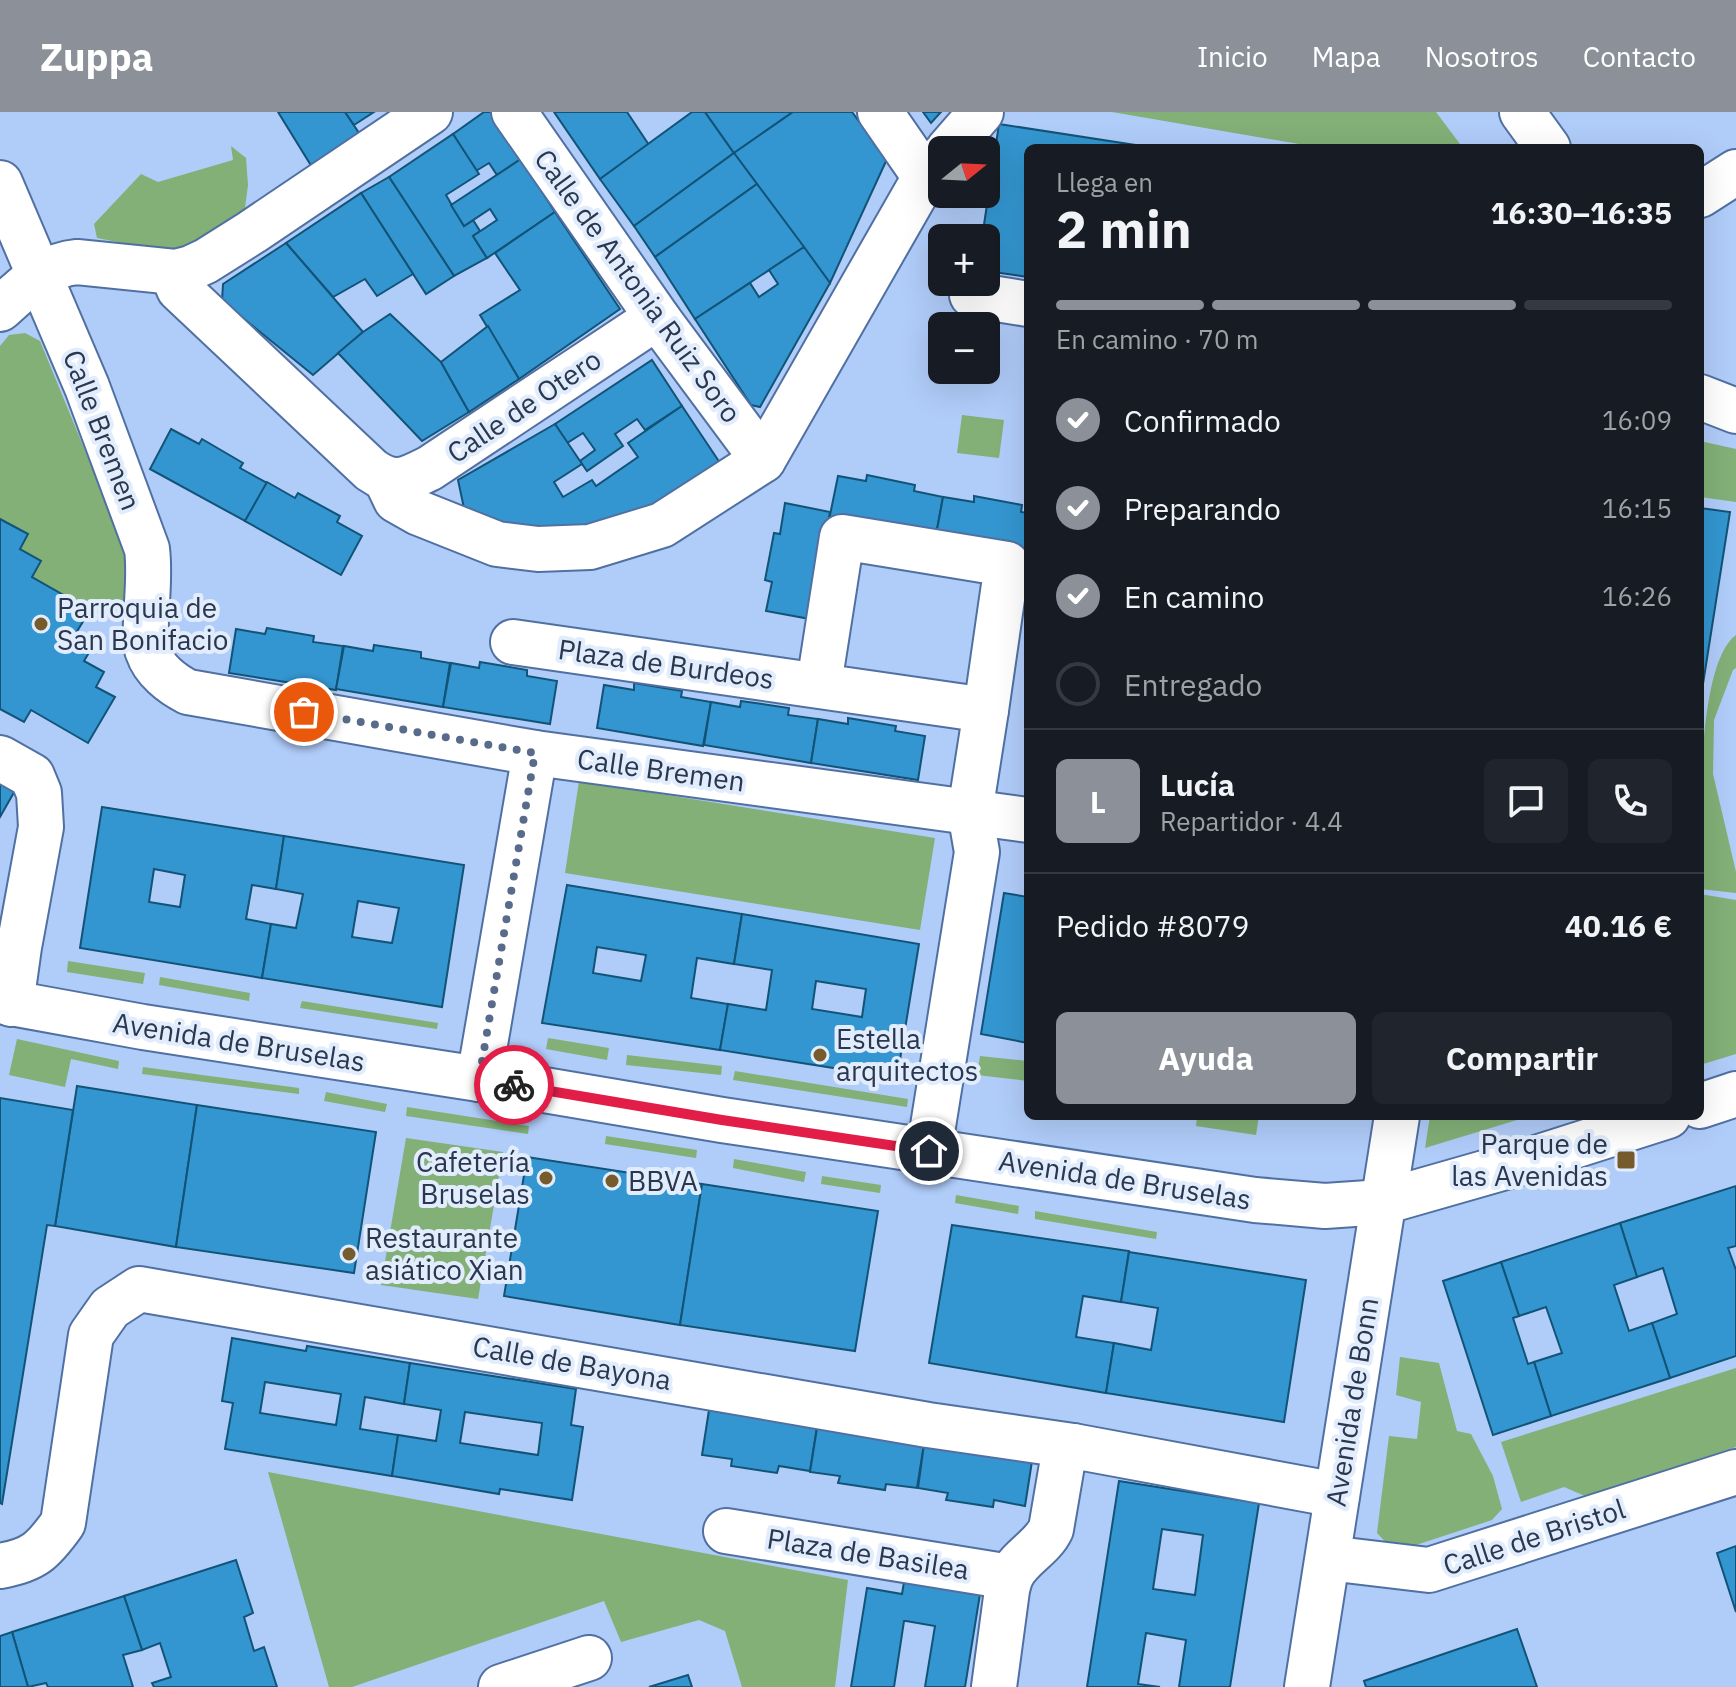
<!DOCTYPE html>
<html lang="es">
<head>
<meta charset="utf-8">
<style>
  :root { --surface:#171b24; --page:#20242c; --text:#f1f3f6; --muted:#9ea1a6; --line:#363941; --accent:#8c9099 }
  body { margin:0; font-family:"IBM Plex Sans",sans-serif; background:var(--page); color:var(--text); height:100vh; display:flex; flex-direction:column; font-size:30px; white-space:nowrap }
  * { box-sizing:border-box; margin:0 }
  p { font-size:26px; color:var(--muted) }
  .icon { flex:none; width:44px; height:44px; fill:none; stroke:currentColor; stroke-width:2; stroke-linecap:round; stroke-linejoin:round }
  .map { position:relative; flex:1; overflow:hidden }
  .side { position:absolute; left:1024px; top:32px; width:680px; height:976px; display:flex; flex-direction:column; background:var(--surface); border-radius:12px; box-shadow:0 8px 32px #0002 }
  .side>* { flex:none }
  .needle { width:52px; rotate:72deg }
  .fabs { position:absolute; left:928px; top:24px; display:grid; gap:16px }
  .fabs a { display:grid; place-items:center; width:72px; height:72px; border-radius:12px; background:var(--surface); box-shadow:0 8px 32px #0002; font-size:40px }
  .pin { position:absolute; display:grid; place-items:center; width:68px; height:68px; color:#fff; margin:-34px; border:4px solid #fff; border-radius:50%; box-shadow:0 2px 8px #0007 }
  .courier { position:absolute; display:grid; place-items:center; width:80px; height:80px; margin:-40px; border:6px solid #e11d48; border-radius:50%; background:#fff; color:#222; box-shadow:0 2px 10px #0007 }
  .headline em { font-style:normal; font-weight:800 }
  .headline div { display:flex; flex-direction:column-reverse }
  .headline { display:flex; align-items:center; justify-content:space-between; height:136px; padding:0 32px }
  h1 { font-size:52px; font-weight:800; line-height:60px }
  .bar { display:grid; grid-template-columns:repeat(4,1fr); gap:12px 8px; align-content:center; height:96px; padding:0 32px }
  .bar i { height:10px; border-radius:6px; background:var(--line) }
  .bar .selected { background:var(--accent) }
  .bar p { grid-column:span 4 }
  .line { display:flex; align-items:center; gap:20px; padding:0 32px; border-top:2px solid var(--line) }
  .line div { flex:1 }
  .round { display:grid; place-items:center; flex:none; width:84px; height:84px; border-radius:12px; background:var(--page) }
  ol { padding:0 32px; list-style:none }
  li { display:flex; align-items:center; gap:24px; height:88px }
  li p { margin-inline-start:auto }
  li .icon { padding:8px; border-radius:50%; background:var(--accent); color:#fff; stroke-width:4 }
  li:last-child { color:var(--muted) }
  li i { width:44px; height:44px; border:4px solid var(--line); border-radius:50% }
  .action { display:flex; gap:16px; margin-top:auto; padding:16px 32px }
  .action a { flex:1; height:92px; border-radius:12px; background:var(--accent); color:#fff; font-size:32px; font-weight:800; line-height:92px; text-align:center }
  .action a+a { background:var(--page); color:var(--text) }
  header { display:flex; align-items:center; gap:48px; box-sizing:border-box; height:112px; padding:0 40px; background:var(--accent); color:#fff }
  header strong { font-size:38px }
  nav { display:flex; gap:44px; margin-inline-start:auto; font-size:28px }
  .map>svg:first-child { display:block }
  .green { fill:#82b077 }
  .building { fill:#3496d0; stroke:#125378; stroke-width:2; fill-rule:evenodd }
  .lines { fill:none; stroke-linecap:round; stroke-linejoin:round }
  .minor-casing { stroke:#5170a2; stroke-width:48 }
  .minor { stroke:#fff; stroke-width:44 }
  .done { stroke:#596b8a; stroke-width:8; stroke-dasharray:0 14.4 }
  .route { stroke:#e11d48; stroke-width:10 }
  .poi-dot { fill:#765c2d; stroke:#e1ecfd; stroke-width:3 }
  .labels { text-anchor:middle; stroke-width:8; stroke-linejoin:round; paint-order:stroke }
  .street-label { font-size:28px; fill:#2a374e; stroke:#e1ecfd }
  .poi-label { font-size:28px; fill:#2a374e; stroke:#e1ecfd; text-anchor:start }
</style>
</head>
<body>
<header>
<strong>Zuppa</strong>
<nav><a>Inicio</a><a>Mapa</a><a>Nosotros</a><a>Contacto</a></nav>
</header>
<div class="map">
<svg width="1736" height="1575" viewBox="0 0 1736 1575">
  <rect width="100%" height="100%" fill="#b0ccf9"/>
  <g class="green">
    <path d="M 1112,0 L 1436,0 L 1463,36 L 1322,36 Z"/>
    <path d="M 231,34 L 246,46 L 248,73 L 243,111 L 212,130 L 168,140 L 97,126 L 94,112 L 141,62 L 158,70 L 233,48 Z"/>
    <path d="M 25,221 L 40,229 L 128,443 L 127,511 L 90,498 L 32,465 L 20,437 L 28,422 L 0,407 L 0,234 L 9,223 Z"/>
    <path d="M 962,303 L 1004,308 L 999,346 L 957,341 Z"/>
    <path d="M 1700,329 L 1736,337 L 1736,390 L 1700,385 Z"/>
    <path d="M 1736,523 L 1736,556 L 1733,558 L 1714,608 L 1713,662 L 1736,760 L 1736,781 L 1700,777 C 1700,726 1695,552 1736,523 Z"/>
    <path d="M 579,669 L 935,726 L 920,818 L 565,761 Z"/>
    <path d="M 1700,782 L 1736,788 L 1736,942 L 1700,953 Z"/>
    <path d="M 68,849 L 145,861 L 143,872 L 67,860 Z"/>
    <path d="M 160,865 L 250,881 L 249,889 L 159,873 Z"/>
    <path d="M 302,889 L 438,911 L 437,917 L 300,896 Z"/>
    <path d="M 548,926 L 609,936 L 607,948 L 546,937 Z"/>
    <path d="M 17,927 L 119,949 L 118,957 L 71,947 L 65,975 L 9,963 Z"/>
    <path d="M 627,943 L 722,954 L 721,963 L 626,953 Z"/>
    <path d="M 980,944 L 1028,949 L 1028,969 L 977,963 Z"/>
    <path d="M 143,955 L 299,976 L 299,982 L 142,962 Z"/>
    <path d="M 735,959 L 908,987 L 907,995 L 733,968 Z"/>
    <path d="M 326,980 L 387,992 L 385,1000 L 324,989 Z"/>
    <path d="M 407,995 L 529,1014 L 528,1022 L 406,1004 Z"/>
    <path d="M 1197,1004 L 1259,1004 L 1256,1023 L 1196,1014 Z"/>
    <path d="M 1430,1004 L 1530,1004 L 1425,1036 Z"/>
    <path d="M 606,1024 L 697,1038 L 696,1046 L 605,1032 Z"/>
    <path d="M 406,1026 L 503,1040 L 478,1187 L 381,1173 Z"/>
    <path d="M 734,1047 L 806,1060 L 804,1070 L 733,1056 Z"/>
    <path d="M 822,1064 L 881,1073 L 880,1081 L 821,1072 Z"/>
    <path d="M 956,1083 L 1019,1094 L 1018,1102 L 955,1091 Z"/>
    <path d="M 1035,1099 L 1157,1120 L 1156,1127 L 1035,1107 Z"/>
    <path d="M 1400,1245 L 1439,1251 L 1457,1319 L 1471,1322 L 1493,1364 L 1502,1397 L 1492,1408 L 1401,1438 L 1394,1439 L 1377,1421 L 1389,1324 L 1417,1327 L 1421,1290 L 1396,1283 Z"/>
    <path d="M 1736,1256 L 1736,1335 L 1585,1384 L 1564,1375 L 1521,1390 L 1501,1330 Z"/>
    <path d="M 268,1360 L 848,1468 L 835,1575 L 742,1575 L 725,1519 L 699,1508 L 621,1530 L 604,1489 L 352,1575 L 329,1575 Z"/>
  </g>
  <g class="building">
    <path d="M 278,0 L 345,0 L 361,24 L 312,55 Z"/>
    <path d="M 345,0 L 374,0 L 354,13 Z"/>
    <path d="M 484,0 L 492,0 L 521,47 L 497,63 L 489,51 L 476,59 L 453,22 Z"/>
    <path d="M 554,0 L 627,0 L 649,33 L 600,67 Z"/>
    <path d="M 692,0 L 705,0 L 734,41 L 634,114 L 600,67 Z"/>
    <path d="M 705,0 L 793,0 L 734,41 Z"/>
    <path d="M 793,0 L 852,0 L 887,47 L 830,171 L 734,41 Z"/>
    <path d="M 923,0 L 941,0 L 931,11 Z"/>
    <path d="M 999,12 L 1155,36 L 1028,36 L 1028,165 L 986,159 L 986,126 L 982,126 Z"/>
    <path d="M 453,22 L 479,62 L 446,83 L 464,114 L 473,108 L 480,119 L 473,124 L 487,146 L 454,164 L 389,65 Z"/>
    <path d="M 734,41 L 757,72 L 655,145 L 634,114 Z"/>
    <path d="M 521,47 L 555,100 L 487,146 L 473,124 L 497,108 L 490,97 L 464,114 L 451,93 Z"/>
    <path d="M 389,65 L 454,164 L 426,182 L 361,81 Z"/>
    <path d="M 757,72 L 804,135 L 695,207 L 655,145 Z"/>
    <path d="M 361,81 L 413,162 L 377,184 L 365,167 L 333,185 L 286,131 Z"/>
    <path d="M 555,100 L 620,197 L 519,267 L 480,203 L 520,178 L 495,141 Z"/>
    <path d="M 286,131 L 363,220 L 313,263 L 222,189 L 223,172 Z"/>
    <path d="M 804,135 L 830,171 L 760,295 L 751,293 L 695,207 L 750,171 L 759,185 L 778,172 L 769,158 Z"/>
    <path d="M 390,202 L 441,250 L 469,300 L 422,329 L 338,241 L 363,220 Z"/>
    <path d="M 488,214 L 519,267 L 469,300 L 441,250 Z"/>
    <path d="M 652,248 L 682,294 L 645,318 L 637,307 L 615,322 L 623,334 L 587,359 L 580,349 L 595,338 L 583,321 L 567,331 L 555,312 Z"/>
    <path d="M 682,294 L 722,354 L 618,422 L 532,426 L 465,401 L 458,368 L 555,312 L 582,352 L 554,370 L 563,385 L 592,368 L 596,374 L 638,345 L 628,331 Z"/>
    <path d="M 171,317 L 199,332 L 202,327 L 243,351 L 240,356 L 267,371 L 245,409 L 150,357 Z"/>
    <path d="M 867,363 L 915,373 L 914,379 L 943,385 L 935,428 L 829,408 L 838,364 L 866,369 Z"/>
    <path d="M 267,370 L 295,386 L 298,381 L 340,404 L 337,410 L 362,424 L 341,463 L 245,409 Z"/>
    <path d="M 974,384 L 1022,393 L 1021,400 L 1028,401 L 1028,445 L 935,429 L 943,385 L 974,390 Z"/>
    <path d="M 785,391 L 830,400 L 810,507 L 766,499 L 772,470 L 765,468 L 774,421 L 780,422 Z"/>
    <path d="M 1700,396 L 1730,400 L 1700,591 Z"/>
    <path d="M 0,407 L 28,422 L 20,437 L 41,449 L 32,465 L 90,498 L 73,526 L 91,537 L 84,549 L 104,560 L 96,575 L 115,585 L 88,631 L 31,598 L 24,610 L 0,597 Z"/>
    <path d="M 267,516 L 314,524 L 313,530 L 343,534 L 336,578 L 229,561 L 236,517 L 265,522 Z"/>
    <path d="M 374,533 L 421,540 L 421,546 L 450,551 L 443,595 L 336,577 L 344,534 L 373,539 Z"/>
    <path d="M 480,550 L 527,558 L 527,564 L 557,569 L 550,612 L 443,595 L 451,551 L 479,556 Z"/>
    <path d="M 634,571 L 682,579 L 681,585 L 711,590 L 703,634 L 597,616 L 604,573 L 634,578 Z"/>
    <path d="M 741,589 L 789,596 L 788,603 L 818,607 L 811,651 L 704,633 L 711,590 L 740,595 Z"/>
    <path d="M 848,606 L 896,614 L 895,619 L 925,624 L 918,668 L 811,651 L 818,607 L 848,612 Z"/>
    <path d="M 0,665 L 17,675 L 0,705 Z"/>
    <path d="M 102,695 L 284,724 L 276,777 L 252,773 L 246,807 L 271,812 L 262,866 L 80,836 ZM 154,757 L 185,763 L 180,795 L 149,790 Z"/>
    <path d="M 284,724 L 464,753 L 442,895 L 262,866 L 271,812 L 296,816 L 303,782 L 276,777 ZM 358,789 L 399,796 L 392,831 L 352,825 Z"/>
    <path d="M 567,773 L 742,802 L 734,852 L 697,846 L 691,886 L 728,892 L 720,938 L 542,911 ZM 597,835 L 646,843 L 641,869 L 593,861 Z"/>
    <path d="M 1004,781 L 1028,785 L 1028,931 L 981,922 Z"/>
    <path d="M 742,802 L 919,832 L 897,966 L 720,938 L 728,892 L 766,898 L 772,858 L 734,852 ZM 816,869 L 866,877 L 862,905 L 812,897 Z"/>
    <path d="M 77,974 L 197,993 L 176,1135 L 55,1114 Z"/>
    <path d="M 0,986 L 73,998 L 55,1114 L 47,1113 L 2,1392 L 0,1391 Z"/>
    <path d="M 197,993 L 376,1020 L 354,1161 L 176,1135 Z"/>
    <path d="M 527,1045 L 702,1072 L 680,1213 L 504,1184 Z"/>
    <path d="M 702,1072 L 878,1099 L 855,1239 L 680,1213 Z"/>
    <path d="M 1736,1074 L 1736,1134 L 1728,1136 L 1736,1158 L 1736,1244 L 1670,1266 L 1652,1211 L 1677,1202 L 1663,1156 L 1637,1165 L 1620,1111 Z"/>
    <path d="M 1620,1111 L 1637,1165 L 1614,1173 L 1629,1219 L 1652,1211 L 1670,1266 L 1551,1304 L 1534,1250 L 1562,1241 L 1546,1195 L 1519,1204 L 1501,1150 Z"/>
    <path d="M 952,1113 L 1129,1139 L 1121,1190 L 1083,1184 L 1076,1225 L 1114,1231 L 1106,1281 L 929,1251 Z"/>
    <path d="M 1129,1140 L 1306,1168 L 1284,1310 L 1106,1281 L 1114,1231 L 1151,1238 L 1158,1196 L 1121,1190 Z"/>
    <path d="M 1501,1150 L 1519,1204 L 1513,1206 L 1528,1252 L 1534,1250 L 1551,1304 L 1493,1323 L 1443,1169 Z"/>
    <path d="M 232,1226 L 306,1239 L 307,1234 L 410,1251 L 404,1292 L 365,1285 L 360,1317 L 398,1323 L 392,1364 L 225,1337 L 233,1291 L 222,1289 ZM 265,1270 L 341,1282 L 336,1313 L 260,1301 Z"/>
    <path d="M 410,1251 L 576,1277 L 571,1313 L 583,1315 L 572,1388 L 500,1377 L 499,1382 L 392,1364 L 398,1323 L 436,1329 L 441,1298 L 404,1292 ZM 465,1300 L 542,1311 L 538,1343 L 460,1331 Z"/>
    <path d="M 726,1296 L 817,1315 L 810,1359 L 779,1354 L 777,1361 L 731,1354 L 732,1347 L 702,1343 L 709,1298 L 725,1301 Z"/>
    <path d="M 817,1316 L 924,1332 L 917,1376 L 886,1372 L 885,1378 L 838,1371 L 840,1364 L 810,1360 Z"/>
    <path d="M 924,1332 L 1032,1349 L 1025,1394 L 994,1388 L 993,1395 L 946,1388 L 948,1381 L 918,1376 Z"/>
    <path d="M 1119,1369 L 1259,1391 L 1230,1575 L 1179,1575 L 1186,1528 L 1146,1521 L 1138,1572 L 1160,1575 L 1087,1575 ZM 1162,1417 L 1203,1423 L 1195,1483 L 1153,1477 Z"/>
    <path d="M 1736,1434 L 1736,1500 L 1717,1441 Z"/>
    <path d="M 236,1448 L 253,1501 L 244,1505 L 254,1539 L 264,1535 L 277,1575 L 154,1575 L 152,1571 L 171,1565 L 160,1531 L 142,1538 L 124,1484 Z"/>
    <path d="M 904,1470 L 980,1482 L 965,1575 L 925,1575 L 935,1514 L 906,1509 L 904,1509 L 894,1575 L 851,1575 L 867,1476 L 902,1482 Z"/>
    <path d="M 124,1484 L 142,1538 L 123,1543 L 133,1575 L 48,1575 L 46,1571 L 28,1575 L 12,1520 Z"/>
    <path d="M 1517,1517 L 1537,1575 L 1366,1575 L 1364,1569 Z"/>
    <path d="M 12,1520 L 28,1575 L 0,1575 L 0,1524 Z"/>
    <path d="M 688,1563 L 692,1575 L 649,1575 Z"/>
  </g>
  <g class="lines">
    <g class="minor-casing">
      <g id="minor">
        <path d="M 514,0 L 659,208 L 763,348"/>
        <path d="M 880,0 L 925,65"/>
        <path d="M 1522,0 L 1548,36"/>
        <path d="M 948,38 L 981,0"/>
        <path d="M 0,71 L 87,275 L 147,437 C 150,460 147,484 146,508 C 146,517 144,531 148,540 C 154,558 172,572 188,580 L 535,641 L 1028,708"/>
        <path d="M 1700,83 L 1736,60"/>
        <path d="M 175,160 L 175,167 L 179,177 L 371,358 C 395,375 406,368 430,356 L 644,214 L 659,208"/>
        <path d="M 972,183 L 1028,192"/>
        <path d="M 0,197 C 24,176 44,153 77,150 L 175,160 L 191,156 L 206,149 L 252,120 L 430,0"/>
        <path d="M 1700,285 L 1736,299"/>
        <path d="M 386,367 L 396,388 L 419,401 L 497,432 L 538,437 L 590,435 L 662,413 L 763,348 L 925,65 L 942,45"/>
        <path d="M 513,530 L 986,598 L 1007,452 L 842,425 L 819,572"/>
        <path d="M 0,646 L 32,664 L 39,681 L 41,715 L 19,835 L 11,892"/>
        <path d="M 0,889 L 143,915 L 479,967 L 722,1008 L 1255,1088 L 1325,1094 L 1383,1090 L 1530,1048 L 1668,1004"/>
        <path d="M 479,967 L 535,641"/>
        <path d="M 1700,994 L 1736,982"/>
        <path d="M 929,1039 L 977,740 L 970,700 L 986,598"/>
        <path d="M 726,1419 L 1010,1465"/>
        <path d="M 1328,1446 L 1429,1458 L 1736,1360"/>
        <path d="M 0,1454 C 34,1448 43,1439 63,1411 L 91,1223 L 110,1196 L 139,1177 L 928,1313 L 1073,1334 L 1337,1383"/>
        <path d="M 501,1575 L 589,1546"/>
        <path d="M 994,1575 L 1007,1478 C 1008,1473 1009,1469 1011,1464 C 1020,1445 1042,1436 1051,1417 L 1063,1347 L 1073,1334"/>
        <path d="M 1307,1575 L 1397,1004"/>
      </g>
    </g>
    <use href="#minor" class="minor"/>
  </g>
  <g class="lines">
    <path class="done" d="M 304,600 L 535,641 L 479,967 L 514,973"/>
    <path class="route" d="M 514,973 L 722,1008 L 929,1039"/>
  </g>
  <g class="poi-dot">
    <circle cx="41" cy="512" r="8"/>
    <circle cx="820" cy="943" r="8"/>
    <rect x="1616" y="1038" width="20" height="20" rx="4"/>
    <circle cx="546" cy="1066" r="8"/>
    <circle cx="612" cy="1069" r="8"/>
    <circle cx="349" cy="1142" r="8"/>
  </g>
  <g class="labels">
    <g class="street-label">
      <text transform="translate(638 174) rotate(54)" y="10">Calle de Antonia Ruiz Soro</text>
      <text transform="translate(524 294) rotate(-34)" y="10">Calle de Otero</text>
      <text transform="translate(102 318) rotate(69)" y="10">Calle Bremen</text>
      <text transform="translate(666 552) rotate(8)" y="10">Plaza de Burdeos</text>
      <text transform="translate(661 658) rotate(8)" y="10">Calle Bremen</text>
      <text transform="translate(239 930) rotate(9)" y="10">Avenida de Bruselas</text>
      <text transform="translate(1125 1068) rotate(9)" y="10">Avenida de Bruselas</text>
      <text transform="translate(572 1251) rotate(10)" y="10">Calle de Bayona</text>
      <text transform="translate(1352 1290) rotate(-81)" y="10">Avenida de Bonn</text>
      <text transform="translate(1534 1425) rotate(-18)" y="10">Calle de Bristol</text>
      <text transform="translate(868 1442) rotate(9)" y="10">Plaza de Basilea</text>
    </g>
    <g class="poi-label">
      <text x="57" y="506">Parroquia de<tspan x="57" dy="32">San Bonifacio</tspan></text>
      <text x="836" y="937">Estella<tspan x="836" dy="32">arquitectos</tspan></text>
      <text x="1608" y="1042" text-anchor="end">Parque de<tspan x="1608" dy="32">las Avenidas</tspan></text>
      <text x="530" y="1060" text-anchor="end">Cafetería<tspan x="530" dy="32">Bruselas</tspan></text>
      <text x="628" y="1079">BBVA</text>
      <text x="365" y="1136">Restaurante<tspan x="365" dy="32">asiático Xian</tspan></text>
    </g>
  </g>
</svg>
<div class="fabs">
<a><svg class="needle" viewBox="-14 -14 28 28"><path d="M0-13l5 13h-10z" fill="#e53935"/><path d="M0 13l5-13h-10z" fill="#9ea1a6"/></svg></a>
<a>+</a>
<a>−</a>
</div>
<div class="pin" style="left:304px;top:600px;background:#ea580c"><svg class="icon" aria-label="bag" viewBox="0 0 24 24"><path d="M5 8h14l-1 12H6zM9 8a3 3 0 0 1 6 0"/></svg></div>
<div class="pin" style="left:929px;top:1039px;background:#1f2937"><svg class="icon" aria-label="home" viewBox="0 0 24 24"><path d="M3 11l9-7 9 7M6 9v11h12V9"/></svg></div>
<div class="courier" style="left:514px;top:973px"><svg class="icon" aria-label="bike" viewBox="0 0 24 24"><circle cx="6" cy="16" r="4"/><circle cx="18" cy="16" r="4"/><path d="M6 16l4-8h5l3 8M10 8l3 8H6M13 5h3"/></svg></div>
<section class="side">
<div class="headline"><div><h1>2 min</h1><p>Llega en</p></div><em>16:30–16:35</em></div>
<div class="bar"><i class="selected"></i><i class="selected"></i><i class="selected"></i><i></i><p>En camino · 70 m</p></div>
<ol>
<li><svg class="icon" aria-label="check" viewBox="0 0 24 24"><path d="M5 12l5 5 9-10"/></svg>Confirmado<p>16:09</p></li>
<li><svg class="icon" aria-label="check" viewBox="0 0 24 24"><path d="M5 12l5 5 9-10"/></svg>Preparando<p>16:15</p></li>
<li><svg class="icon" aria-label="check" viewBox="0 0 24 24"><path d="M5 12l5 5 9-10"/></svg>En camino<p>16:26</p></li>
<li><i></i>Entregado</li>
</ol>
<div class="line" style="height:144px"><b class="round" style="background:var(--accent);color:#fff">L</b><div><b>Lucía</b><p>Repartidor · 4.4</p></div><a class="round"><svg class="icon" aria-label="chat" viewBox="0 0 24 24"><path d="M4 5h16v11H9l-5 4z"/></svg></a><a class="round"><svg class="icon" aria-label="phone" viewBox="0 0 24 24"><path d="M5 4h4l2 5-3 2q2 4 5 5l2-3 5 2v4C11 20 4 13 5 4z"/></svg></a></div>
<div class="line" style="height:104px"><div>Pedido #8079</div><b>40.16 €</b></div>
<div class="action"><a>Ayuda</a><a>Compartir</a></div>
</section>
</div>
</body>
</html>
